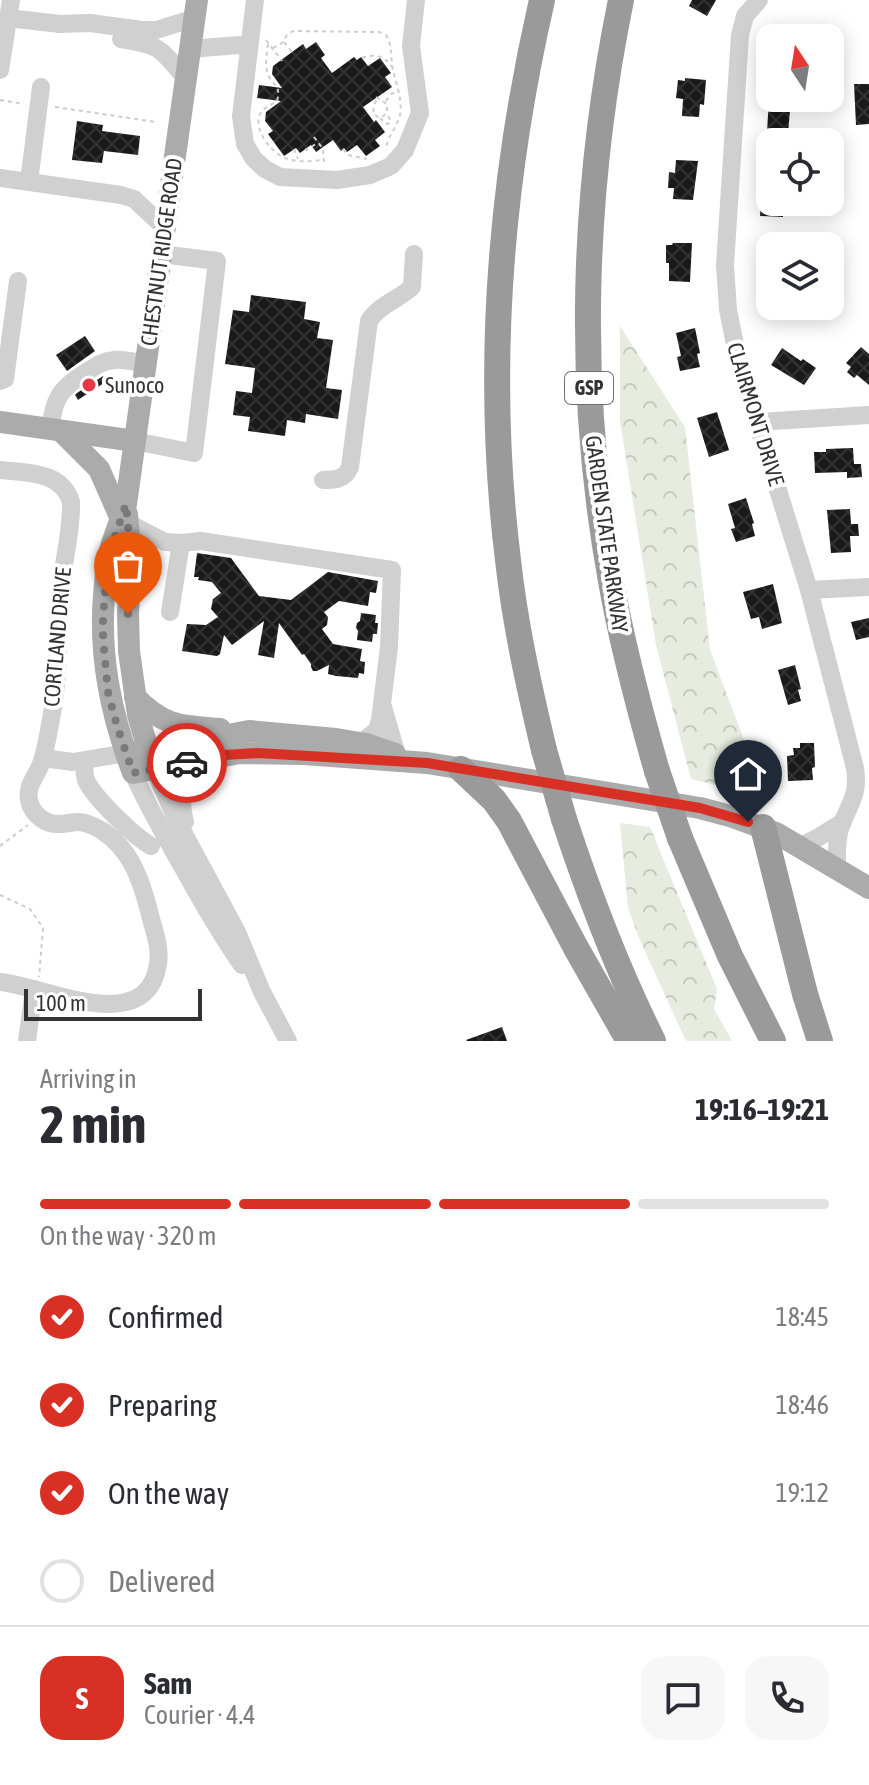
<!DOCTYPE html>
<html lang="en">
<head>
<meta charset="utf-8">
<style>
  :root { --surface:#fff; --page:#f7f7f7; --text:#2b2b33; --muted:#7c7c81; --line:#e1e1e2; --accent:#d93025 }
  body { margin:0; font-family:"Asap Condensed",sans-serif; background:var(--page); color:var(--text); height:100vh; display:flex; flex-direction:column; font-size:30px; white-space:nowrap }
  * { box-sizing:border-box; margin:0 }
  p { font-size:26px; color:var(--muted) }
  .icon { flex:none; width:44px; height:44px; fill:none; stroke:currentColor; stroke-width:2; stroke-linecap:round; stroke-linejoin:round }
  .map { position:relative; height:1041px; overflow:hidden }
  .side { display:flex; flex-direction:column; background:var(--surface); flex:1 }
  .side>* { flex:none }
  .needle { width:52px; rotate:348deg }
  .controls { position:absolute; left:756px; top:24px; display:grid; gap:16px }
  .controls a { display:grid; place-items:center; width:88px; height:88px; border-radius:16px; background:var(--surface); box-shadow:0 4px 20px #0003; font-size:40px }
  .scale { position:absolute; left:24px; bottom:20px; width:178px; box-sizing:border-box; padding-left:8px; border:4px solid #333; border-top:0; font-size:22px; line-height:28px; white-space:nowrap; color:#333; -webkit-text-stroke:6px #fff; paint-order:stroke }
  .pin { position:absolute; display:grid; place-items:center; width:68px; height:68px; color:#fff; margin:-82px -34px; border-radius:50% 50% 50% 0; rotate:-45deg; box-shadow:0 0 8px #0007 }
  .pin .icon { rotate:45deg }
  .courier { position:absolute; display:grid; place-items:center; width:80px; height:80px; margin:-40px; border:6px solid #d93025; border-radius:50%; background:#fff; color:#222; box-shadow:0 2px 10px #0007 }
  .overview em { font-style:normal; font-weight:700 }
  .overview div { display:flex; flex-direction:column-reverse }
  .overview { display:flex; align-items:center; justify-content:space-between; height:136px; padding:0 40px }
  h1 { font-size:52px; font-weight:700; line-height:60px }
  .bar { display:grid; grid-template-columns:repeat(4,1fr); gap:12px 8px; align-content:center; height:96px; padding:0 40px }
  .bar i { height:10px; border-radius:6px; background:var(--line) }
  .bar .selected { background:var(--accent) }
  .bar p { grid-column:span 4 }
  .line { display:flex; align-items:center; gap:20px; padding:0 40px; border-top:2px solid var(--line) }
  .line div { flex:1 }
  .round { display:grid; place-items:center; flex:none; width:84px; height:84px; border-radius:24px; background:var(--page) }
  ol { padding:0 40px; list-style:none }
  li { display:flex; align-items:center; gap:24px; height:88px }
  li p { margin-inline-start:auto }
  li .icon { padding:8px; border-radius:50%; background:var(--accent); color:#fff; stroke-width:4 }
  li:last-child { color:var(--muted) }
  li i { width:44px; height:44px; border:4px solid var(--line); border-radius:50% }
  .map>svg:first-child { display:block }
  .forest { fill:url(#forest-crowns) }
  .building { fill:url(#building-cross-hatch) }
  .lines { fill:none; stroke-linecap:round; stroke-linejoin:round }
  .path { stroke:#cdcdcd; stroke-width:2; stroke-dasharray:4 4; stroke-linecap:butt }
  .minor { stroke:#d0d0d0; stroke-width:18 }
  .major { stroke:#ababab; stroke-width:22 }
  .highway { stroke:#9a9a9a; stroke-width:26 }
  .highway-bridge { stroke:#9a9a9a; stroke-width:26 }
  .done { stroke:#7a7a7a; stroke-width:8; stroke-dasharray:0 14.4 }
  .route { stroke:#d93025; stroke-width:10 }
  .poi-dot { fill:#e63946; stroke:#fff; stroke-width:3 }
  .labels { text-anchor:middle; stroke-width:8; stroke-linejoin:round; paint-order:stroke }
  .shield { fill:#fff; stroke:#707070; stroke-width:2 }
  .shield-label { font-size:20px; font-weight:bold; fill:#333 }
  .street-label { font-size:22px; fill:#333; stroke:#fff }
  .poi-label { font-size:22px; fill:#333; stroke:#fff; text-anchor:start }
</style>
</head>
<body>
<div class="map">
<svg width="869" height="1041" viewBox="0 0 869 1041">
  <defs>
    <pattern id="forest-crowns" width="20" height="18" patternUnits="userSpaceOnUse" patternTransform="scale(2)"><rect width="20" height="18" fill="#e6ecdf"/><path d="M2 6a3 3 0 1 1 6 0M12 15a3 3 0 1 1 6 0" fill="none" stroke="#c6cbc0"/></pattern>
    <pattern id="building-cross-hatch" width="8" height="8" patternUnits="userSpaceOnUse" patternTransform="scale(2)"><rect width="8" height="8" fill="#1a1a1a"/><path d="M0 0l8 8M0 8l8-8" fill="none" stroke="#333"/></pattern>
  </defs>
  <rect width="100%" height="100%" fill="#fff"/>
  <g class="forest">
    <path d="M 620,326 L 685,427 L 710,650 L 747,748 L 761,796 L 691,779 L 656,645 L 620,421 Z"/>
    <path d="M 620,823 L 650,827 L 717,989 L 714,1009 L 732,1041 L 687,1041 L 685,1039 L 639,938 L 628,908 Z"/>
  </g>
  <g class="building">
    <path d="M 692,0 L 716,0 L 707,16 L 689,6 Z"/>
    <path d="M 794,24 L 820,24 L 820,38 L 781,38 L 782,26 L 794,26 Z"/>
    <path d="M 316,42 L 325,55 L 321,58 L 332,73 L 354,57 L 357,60 L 361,57 L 368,66 L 380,58 L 391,73 L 385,77 L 392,87 L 363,107 L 374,122 L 376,120 L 385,132 L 375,140 L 380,146 L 366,156 L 357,145 L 347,152 L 344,148 L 341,151 L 333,140 L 316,152 L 311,145 L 300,153 L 296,148 L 284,156 L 268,134 L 273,131 L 265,121 L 266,112 L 281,101 L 257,98 L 259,85 L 282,88 L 272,74 L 273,66 L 303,44 L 306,49 Z"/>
    <path d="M 685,78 L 706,80 L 704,105 L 700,104 L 699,117 L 682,116 L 683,99 L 676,98 L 678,80 L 685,81 Z"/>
    <path d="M 854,84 L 869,84 L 869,124 L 856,125 Z"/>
    <path d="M 769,98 L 791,98 L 788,134 L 767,132 Z"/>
    <path d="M 77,121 L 103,125 L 102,131 L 140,136 L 138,155 L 104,151 L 102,163 L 72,160 Z"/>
    <path d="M 676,160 L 698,161 L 693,200 L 673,199 L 674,188 L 668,188 L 669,172 L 675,173 Z"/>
    <path d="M 761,201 L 783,202 L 783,217 L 760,216 Z"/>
    <path d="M 673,243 L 692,243 L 690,282 L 669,281 L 669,263 L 666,263 L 666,245 L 672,245 Z"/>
    <path d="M 770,257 L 770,296 L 759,297 L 758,258 Z"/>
    <path d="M 251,295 L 306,302 L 304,319 L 320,322 L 317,338 L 333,340 L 326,388 L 342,390 L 338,419 L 306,414 L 305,423 L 287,420 L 285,436 L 248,431 L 250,417 L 233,415 L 236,391 L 252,393 L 255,368 L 225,364 L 233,310 L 249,312 Z"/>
    <path d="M 695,328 L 700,353 L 697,354 L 700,367 L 680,371 L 677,357 L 681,356 L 676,333 Z"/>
    <path d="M 85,336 L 95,351 L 67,371 L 56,355 Z"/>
    <path d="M 861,347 L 869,354 L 869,385 L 857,375 L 854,378 L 847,372 L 851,367 L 846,363 Z"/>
    <path d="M 782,348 L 801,361 L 803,359 L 816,368 L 804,385 L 771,365 Z"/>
    <path d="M 103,376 L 107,381 L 78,400 L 75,395 L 77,393 Z"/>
    <path d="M 717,412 L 729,450 L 709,457 L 697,418 Z"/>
    <path d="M 853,448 L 854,464 L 861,464 L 862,477 L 847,478 L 847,472 L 815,473 L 814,452 L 826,452 L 826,449 Z"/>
    <path d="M 746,498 L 754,523 L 752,524 L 755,536 L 736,542 L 731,529 L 735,528 L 728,504 Z"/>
    <path d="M 850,509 L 851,524 L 858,524 L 859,536 L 850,536 L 851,552 L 831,553 L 827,510 Z"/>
    <path d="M 197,553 L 231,558 L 259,596 L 291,600 L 328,572 L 378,581 L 376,593 L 370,592 L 368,606 L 339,601 L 324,612 L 328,617 L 327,625 L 322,629 L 333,644 L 362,649 L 360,661 L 365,662 L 364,674 L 359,673 L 358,678 L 336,676 L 328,674 L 329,665 L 317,671 L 313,671 L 311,667 L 311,664 L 304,654 L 302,655 L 279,623 L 274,658 L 258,655 L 264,621 L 232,645 L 224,635 L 220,654 L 217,656 L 182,651 L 187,624 L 206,625 L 218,617 L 211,609 L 213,599 L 221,593 L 212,582 L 198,580 L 199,577 L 194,577 Z"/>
    <path d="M 773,584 L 782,623 L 762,629 L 759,617 L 751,619 L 743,592 Z"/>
    <path d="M 361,613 L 376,615 L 375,623 L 378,623 L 377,634 L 373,634 L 372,642 L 357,640 L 358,631 L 356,628 L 357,623 L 360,621 Z"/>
    <path d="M 869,618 L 869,637 L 856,640 L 851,622 Z"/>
    <path d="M 795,665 L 801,689 L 798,690 L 801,701 L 788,705 L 778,670 Z"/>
    <path d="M 800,743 L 814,743 L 815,767 L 812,768 L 813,780 L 788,781 L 787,756 L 794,755 L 793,748 L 800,748 Z"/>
    <path d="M 502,1027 L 507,1041 L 467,1041 L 466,1040 Z"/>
  </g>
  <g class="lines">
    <g class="path">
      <path d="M 266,40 L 282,61"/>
      <path d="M 284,42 L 292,52"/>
      <path d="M 268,44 C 267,53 265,62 267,71 C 271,86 282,84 277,101 C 271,105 260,109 259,117 C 255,132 272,153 285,158 C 297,163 310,161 323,160"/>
      <path d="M 273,48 L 282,43 L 287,35 L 293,31 L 379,32 L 386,35 C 392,45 391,54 392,65 C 395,82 403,98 400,115 C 397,128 386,138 386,150"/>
      <path d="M 362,58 C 375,53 385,56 392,67"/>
      <path d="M 376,97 L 387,104 L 387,113 L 382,117 L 378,117 L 373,113 L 374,105 L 377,99"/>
      <path d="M 0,100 L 24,104"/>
      <path d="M 386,101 L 391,94 L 399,91"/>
      <path d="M 55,107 L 156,122"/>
      <path d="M 380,118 L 385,123 L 388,124 L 391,121 L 388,116"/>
      <path d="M 314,137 L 323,149 L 324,163"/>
      <path d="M 294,149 L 298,159"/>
      <path d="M 305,149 L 307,150 L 317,143"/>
      <path d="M 343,149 L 348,155 L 367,159"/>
      <path d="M 0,846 L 28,825"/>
      <path d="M 0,895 L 30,909 L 43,928 L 39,977"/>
    </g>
    <g class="minor">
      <path d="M 255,0 L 241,116 L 245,144 L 254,159 L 265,169 L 280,177 L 337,180 L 370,175 L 391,166 L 405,150 L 420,113 L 411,46 L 416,0"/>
      <path d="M 759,0 L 745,16 L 740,35 L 725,265 L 728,310 L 739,364 L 809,590 L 855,768 C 859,793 851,802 842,823 C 836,838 837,853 837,868"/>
      <path d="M 8,18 L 60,24 L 90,23 L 142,30 L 156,30 L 195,18"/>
      <path d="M 121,39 C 161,45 160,48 186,79"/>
      <path d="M 190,49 L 239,45 L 248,47"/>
      <path d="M 0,70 L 11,0"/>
      <path d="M 0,178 L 121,195 L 134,199 L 164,227"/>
      <path d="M 29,182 L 41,87"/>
      <path d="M 0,381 L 5,379 L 18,281"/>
      <path d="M 758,422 L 869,415"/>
      <path d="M 50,429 C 54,399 59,389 85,373 C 94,367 102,361 114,360 C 124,359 135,362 146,364"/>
      <path d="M 135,441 L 194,453 L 217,261 L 161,254"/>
      <path d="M 0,470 C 27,473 62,471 71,502 C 72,531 63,562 60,592 C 57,631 60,669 53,707 C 50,725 47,744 42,761 C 38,775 26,784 29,800 C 32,815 46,825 60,824 C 66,824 72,822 78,822 C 86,822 94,826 101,830 C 130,848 141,879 149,911 C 153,928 161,947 158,964 C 147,1039 44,986 0,982"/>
      <path d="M 323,480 C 336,480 345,479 350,467 L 369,321 C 379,305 399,299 412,287 L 414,254"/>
      <path d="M 128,523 L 165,542 L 181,543 L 201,541 L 392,570 L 389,647 L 380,720 L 377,730 L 361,743"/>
      <path d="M 809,590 L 869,587"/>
      <path d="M 170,612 L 181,543"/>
      <path d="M 383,707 L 397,755"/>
      <path d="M 43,758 L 73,762 L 126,753"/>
      <path d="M 85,761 C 84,768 84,774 86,780 C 94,798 134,836 151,846"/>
      <path d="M 154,769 L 176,819 L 237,932 L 262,992 L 288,1041"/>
      <path d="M 133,773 C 148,807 167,840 186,873 C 203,904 221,935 242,965"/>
      <path d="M 185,822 C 176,789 187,779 211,757"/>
      <path d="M 801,846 L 819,837 L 843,822"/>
      <path d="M 27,1041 L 34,989"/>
    </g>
    <g class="major">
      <path d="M 197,0 L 126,504 C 120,522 112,540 108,558 C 106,570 105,583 104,595 C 99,657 111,714 133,773 L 240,753 L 304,754 L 427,763 L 700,808 L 730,816 L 776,833 L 869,888"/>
      <path d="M 0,422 L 135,441"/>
      <path d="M 61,431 L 99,469 L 121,519"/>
      <path d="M 127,514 L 131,560 L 128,614 L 129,651 L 138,715 L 151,760"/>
      <path d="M 135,697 C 164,727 181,726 220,729"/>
      <path d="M 126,753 L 165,747 L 249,731 L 336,739 L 366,744 L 395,754"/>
    </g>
    <g class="highway">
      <path d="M 542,0 C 500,183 485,373 508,560 C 515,624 529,687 544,750"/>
      <path d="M 621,0 C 582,191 576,389 611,581 C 622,645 639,708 657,771"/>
      <path d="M 461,769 L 494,800 L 509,821 L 576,948 L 629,1041"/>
      <path d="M 564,819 C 589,895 617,969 653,1041"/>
      <path d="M 763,827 L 805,994 L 820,1041"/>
      <path d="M 680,838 L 730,956 L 773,1041"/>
    </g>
    <g class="highway-bridge">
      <path d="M 544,750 L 564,819"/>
      <path d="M 657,771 L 680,838"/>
    </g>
  </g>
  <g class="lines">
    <path class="done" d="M 128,614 L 131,560 L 126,504 L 108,558 L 103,618 L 103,638 L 108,692 L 117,726 L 133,773 L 187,763"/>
    <path class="route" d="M 187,763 L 224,755 L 258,753 L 427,763 L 700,808 L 748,822"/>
  </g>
  <circle class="poi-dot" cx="89" cy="385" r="8"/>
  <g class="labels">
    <rect class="shield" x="565" y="372" width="48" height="32" rx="6"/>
    <g class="shield-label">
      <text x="589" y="395">GSP</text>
    </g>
    <g class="street-label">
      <text transform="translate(161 252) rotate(-82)" y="8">CHESTNUT RIDGE ROAD</text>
      <text transform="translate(756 414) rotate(73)" y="8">CLAIRMONT DRIVE</text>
      <text transform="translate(607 534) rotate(82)" y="8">GARDEN STATE PARKWAY</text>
      <text transform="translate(57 637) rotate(-85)" y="8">CORTLAND DRIVE</text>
    </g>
    <g class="poi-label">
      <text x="105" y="393">Sunoco</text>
    </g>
  </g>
</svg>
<div class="controls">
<a><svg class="needle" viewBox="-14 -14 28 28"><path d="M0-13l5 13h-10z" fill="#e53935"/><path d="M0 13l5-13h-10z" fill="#7c7c81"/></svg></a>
<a><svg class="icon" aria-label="locate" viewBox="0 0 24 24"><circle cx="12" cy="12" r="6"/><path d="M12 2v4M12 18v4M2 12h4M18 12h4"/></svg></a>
<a><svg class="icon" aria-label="layers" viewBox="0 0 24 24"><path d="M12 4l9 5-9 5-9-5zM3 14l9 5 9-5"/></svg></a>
</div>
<div class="scale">100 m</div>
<div class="pin" style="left:128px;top:614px;background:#ea580c"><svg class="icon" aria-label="bag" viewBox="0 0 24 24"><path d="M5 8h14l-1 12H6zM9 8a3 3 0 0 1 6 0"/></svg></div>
<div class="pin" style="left:748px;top:822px;background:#1f2937"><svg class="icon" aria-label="home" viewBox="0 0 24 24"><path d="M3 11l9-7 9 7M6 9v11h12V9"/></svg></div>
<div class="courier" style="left:187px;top:763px"><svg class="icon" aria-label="car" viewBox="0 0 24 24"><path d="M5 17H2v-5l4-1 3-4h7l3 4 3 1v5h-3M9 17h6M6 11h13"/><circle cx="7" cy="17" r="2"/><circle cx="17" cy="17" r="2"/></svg></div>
</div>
<section class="side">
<div class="overview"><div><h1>2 min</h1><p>Arriving in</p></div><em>19:16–19:21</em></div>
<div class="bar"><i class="selected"></i><i class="selected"></i><i class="selected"></i><i></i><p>On the way · 320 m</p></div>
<ol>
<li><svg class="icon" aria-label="check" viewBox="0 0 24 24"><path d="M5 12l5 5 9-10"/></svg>Confirmed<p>18:45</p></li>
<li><svg class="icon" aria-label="check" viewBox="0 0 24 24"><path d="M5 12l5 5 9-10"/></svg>Preparing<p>18:46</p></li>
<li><svg class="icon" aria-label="check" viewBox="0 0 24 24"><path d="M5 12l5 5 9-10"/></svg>On the way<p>19:12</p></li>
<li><i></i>Delivered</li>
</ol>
<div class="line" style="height:144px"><b class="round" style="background:var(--accent);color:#fff">S</b><div><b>Sam</b><p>Courier · 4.4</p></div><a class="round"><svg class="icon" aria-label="chat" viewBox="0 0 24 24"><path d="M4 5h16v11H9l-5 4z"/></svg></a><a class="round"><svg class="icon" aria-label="phone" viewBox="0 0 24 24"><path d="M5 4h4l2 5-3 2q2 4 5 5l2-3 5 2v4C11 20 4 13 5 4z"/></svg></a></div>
</section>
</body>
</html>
